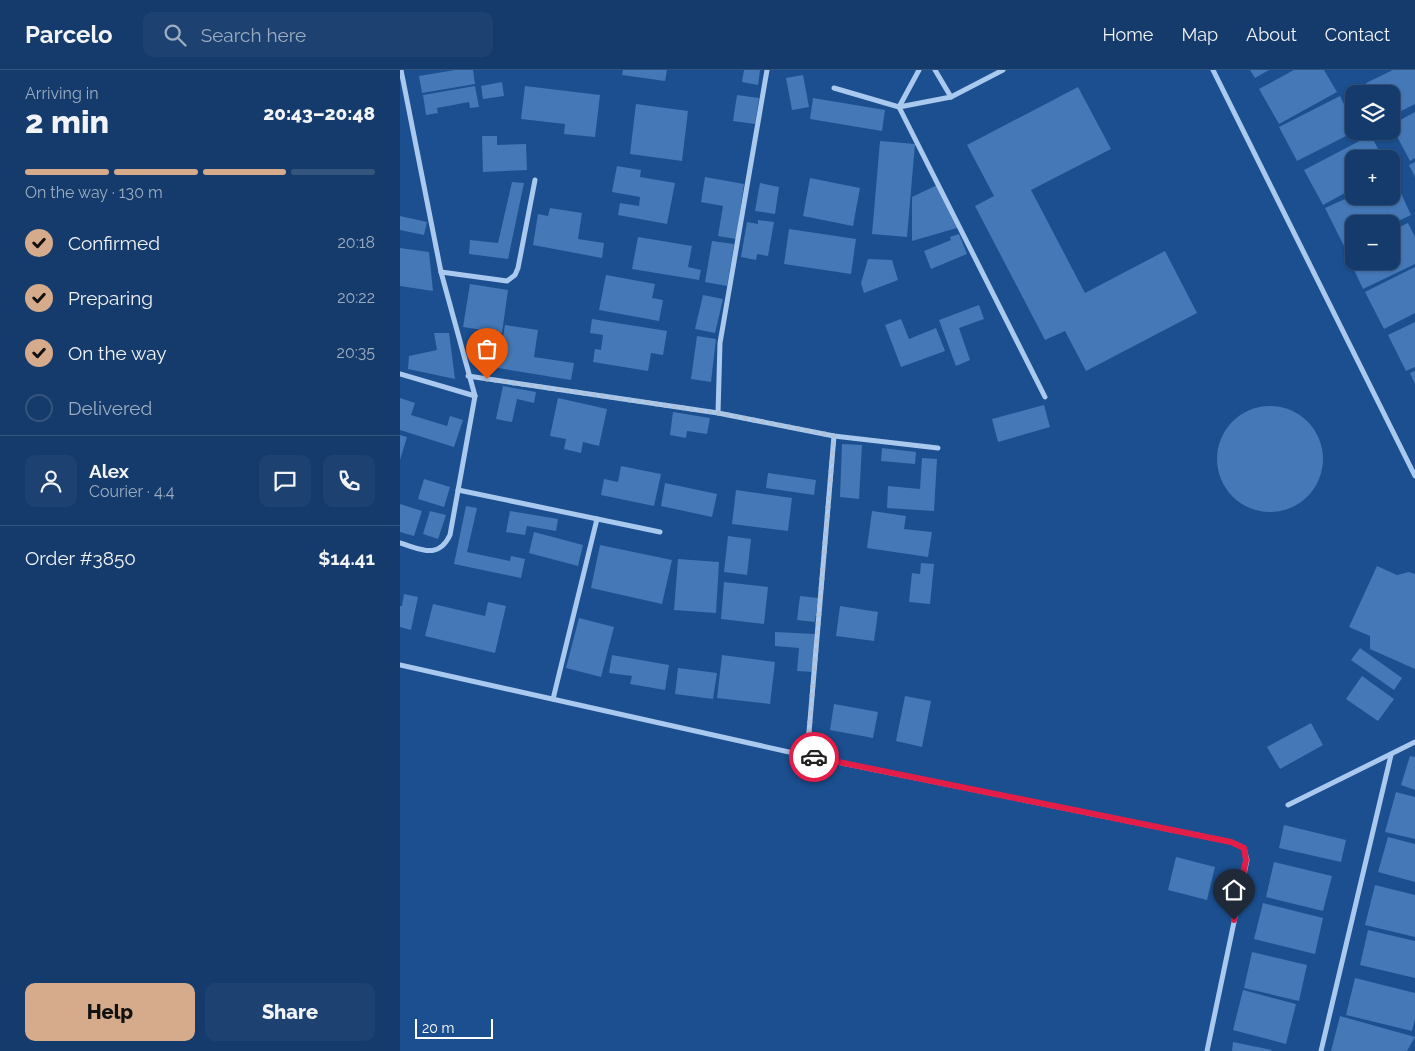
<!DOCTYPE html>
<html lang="en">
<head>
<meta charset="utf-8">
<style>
  :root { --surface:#143b6b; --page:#1d4271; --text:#f1f3f6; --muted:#9dadc1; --line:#33557e; --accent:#d6ab8b }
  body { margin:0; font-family:Raleway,sans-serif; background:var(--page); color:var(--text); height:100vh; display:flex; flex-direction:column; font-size:19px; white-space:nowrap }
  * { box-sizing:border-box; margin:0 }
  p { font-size:16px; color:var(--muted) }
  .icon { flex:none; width:28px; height:28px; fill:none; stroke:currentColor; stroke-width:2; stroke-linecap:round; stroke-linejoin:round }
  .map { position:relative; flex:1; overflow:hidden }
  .panel { display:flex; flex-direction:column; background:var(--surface); width:400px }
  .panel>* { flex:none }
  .controls { position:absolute; left:945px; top:15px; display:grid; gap:10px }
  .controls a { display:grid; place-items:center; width:55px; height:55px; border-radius:10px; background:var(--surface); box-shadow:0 1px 4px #0004,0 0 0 1px var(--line); font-size:25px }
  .scale { position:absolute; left:15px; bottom:12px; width:78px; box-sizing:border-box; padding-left:5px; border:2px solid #fff; border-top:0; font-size:14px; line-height:18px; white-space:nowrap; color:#fff; -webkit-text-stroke:4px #1b4f8f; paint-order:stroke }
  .pin { position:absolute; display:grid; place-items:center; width:42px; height:42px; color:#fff; margin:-51px -21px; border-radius:50% 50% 50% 0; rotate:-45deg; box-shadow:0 0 5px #0007 }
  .pin .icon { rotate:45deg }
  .courier { position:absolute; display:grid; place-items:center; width:50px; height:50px; margin:-25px; border:4px solid #e11d48; border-radius:50%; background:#fff; color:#222; box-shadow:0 1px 6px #0007 }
  .headline em { font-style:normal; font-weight:800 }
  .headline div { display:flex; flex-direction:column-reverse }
  .headline { display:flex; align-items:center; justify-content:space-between; height:85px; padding:0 25px }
  h1 { font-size:32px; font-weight:800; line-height:38px }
  .bar { display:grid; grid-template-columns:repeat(4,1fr); gap:8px 5px; align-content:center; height:60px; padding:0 25px }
  .bar i { height:6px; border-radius:4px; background:var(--line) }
  .bar .on { background:var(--accent) }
  .bar p { grid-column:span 4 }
  .line { display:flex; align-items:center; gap:12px; padding:0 25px; border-top:1px solid var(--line) }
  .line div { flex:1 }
  .round { display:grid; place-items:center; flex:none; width:52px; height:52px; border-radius:10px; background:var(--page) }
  ol { padding:0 25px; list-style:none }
  li { display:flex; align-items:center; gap:15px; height:55px }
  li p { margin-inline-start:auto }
  li .icon { padding:5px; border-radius:50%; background:var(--accent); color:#111; stroke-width:4 }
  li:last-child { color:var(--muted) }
  li i { width:28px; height:28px; border:2px solid var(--line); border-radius:50% }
  .button { display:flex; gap:10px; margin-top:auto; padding:10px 25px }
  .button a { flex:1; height:58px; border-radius:10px; background:var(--accent); color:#111; font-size:20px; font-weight:800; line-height:58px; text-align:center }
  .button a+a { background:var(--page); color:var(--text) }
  header { display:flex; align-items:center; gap:30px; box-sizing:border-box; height:70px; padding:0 25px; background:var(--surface); border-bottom:1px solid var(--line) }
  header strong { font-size:24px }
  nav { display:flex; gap:28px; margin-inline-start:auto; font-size:18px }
  .search { width:350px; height:45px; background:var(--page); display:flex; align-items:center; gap:12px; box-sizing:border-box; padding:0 18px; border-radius:10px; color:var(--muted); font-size:19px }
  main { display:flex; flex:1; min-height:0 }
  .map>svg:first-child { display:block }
  .building { fill:#4478b7 }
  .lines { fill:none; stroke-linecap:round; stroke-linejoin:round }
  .street { stroke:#a9c9ee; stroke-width:5 }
  .done { stroke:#afc1d8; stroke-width:5; stroke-dasharray:0 9 }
  .route { stroke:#e11d48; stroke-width:6 }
</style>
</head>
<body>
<header>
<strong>Parcelo</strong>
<div class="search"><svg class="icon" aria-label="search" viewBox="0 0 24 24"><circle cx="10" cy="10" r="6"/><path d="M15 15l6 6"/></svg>Search here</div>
<nav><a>Home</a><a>Map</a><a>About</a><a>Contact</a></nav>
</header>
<main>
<section class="panel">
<div class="headline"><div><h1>2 min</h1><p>Arriving in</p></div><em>20:43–20:48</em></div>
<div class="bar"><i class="on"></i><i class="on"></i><i class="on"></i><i></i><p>On the way · 130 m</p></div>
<ol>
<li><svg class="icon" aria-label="check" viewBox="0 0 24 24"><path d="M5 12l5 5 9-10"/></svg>Confirmed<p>20:18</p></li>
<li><svg class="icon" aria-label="check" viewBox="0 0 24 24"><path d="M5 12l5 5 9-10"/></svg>Preparing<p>20:22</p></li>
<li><svg class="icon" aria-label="check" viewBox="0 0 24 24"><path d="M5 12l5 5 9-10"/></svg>On the way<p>20:35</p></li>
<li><i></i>Delivered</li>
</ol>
<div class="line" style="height:90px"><a class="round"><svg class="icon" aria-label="person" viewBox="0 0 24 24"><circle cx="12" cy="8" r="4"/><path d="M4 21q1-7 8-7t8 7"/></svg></a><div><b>Alex</b><p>Courier · 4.4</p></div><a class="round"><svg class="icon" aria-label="chat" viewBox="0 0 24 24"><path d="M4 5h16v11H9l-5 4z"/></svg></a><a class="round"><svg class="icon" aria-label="phone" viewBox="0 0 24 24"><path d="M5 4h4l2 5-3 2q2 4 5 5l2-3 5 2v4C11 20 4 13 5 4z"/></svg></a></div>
<div class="line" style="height:65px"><div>Order #3850</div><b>$14.41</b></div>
<div class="button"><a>Help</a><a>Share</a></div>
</section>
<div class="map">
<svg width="1015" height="981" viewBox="0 0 1015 981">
  <rect width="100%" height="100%" fill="#1b4f8f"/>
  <g class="building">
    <path d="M 55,0 L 73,0 L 75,14 L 22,23 L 19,6 Z"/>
    <path d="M 223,0 L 267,0 L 265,11 L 222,5 Z"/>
    <path d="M 344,0 L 360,0 L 358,15 L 342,12 Z"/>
    <path d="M 850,0 L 869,0 L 855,8 Z"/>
    <path d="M 894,0 L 924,0 L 937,22 L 879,54 L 859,19 Z"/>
    <path d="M 993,0 L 1015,0 L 1015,34 L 991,46 L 991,24 L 971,24 L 966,13 Z"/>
    <path d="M 403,5 L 409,37 L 392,40 L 386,8 Z"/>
    <path d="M 102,12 L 104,26 L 83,29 L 81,16 Z"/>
    <path d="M 75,16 L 79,37 L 70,38 L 69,32 L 37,38 L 38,43 L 26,45 L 23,25 Z"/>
    <path d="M 125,16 L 200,25 L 195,67 L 164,64 L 165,54 L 121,49 Z"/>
    <path d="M 678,17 L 711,79 L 631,120 L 685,223 L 765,181 L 797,243 L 686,301 L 665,261 L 645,270 L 575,136 L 594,126 L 567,75 Z"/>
    <path d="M 337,25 L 359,28 L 355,54 L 333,51 Z"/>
    <path d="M 940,26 L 954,54 L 954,62 L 897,91 L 879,57 Z"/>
    <path d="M 413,28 L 485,40 L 482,61 L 410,49 Z"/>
    <path d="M 236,34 L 288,41 L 282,91 L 230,84 Z"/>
    <path d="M 1015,42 L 1015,88 L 1010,91 L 991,55 Z"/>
    <path d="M 971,65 L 983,89 L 954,89 L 954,118 L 923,135 L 904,100 Z"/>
    <path d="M 82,66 L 97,66 L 97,75 L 126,74 L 127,100 L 83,102 Z"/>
    <path d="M 480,71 L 515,74 L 507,167 L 472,164 Z"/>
    <path d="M 1015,92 L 1015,107 L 1009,95 Z"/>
    <path d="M 217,96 L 241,100 L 240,107 L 275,113 L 267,154 L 218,145 L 220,133 L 239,136 L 240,127 L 212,122 Z"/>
    <path d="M 993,106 L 1011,145 L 992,154 L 954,154 L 954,172 L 944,176 L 925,138 L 954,125 L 954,126 L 991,126 L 991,107 Z"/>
    <path d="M 305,107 L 344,114 L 336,169 L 318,166 L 323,136 L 301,132 Z"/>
    <path d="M 410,108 L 460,118 L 453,156 L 403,146 Z"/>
    <path d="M 112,112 L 124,113 L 108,189 L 69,184 L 70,170 L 98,173 Z"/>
    <path d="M 360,113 L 379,117 L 375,144 L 355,141 Z"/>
    <path d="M 537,115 L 557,158 L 512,171 L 512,127 Z"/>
    <path d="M 150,138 L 182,143 L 178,169 L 204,173 L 202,188 L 133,175 L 138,144 L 148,146 Z"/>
    <path d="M 0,146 L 27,152 L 24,165 L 0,160 Z"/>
    <path d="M 358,150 L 374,152 L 368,186 L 357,184 L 356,190 L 341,187 L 347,152 L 358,154 Z"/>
    <path d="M 1008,153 L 1015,167 L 1015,194 L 963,219 L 946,183 L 954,179 L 954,191 L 991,191 L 991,161 Z"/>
    <path d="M 389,159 L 456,169 L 451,204 L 384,194 Z"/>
    <path d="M 559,164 L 567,184 L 531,199 L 524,181 L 551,170 L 550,167 Z"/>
    <path d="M 238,167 L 292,176 L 288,197 L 301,200 L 299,210 L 232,199 Z"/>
    <path d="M 312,171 L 334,174 L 327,216 L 305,212 Z"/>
    <path d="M 0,178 L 29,182 L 33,221 L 0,216 Z"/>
    <path d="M 468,189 L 492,190 L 498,210 L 464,223 L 461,213 Z"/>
    <path d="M 1015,197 L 1015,243 L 984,259 L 965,222 Z"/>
    <path d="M 206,205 L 255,214 L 252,228 L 263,230 L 259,251 L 199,240 Z"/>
    <path d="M 70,214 L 108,220 L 102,263 L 63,257 Z"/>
    <path d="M 303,225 L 323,229 L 315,263 L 295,259 Z"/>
    <path d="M 579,235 L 584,249 L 559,258 L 570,290 L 556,296 L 539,250 Z"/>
    <path d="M 192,249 L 267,261 L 263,285 L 251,283 L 248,301 L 193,292 L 195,279 L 201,280 L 203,265 L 190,263 Z"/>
    <path d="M 501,249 L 509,269 L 536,258 L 545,281 L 501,297 L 485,255 Z"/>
    <path d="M 1015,252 L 1015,297 L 1006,301 L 988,265 Z"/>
    <path d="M 105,255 L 138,260 L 134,287 L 174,293 L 171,310 L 98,298 Z"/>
    <path d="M 34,263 L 49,263 L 55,309 L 8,299 L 9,286 L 37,280 Z"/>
    <path d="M 297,266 L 316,269 L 311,312 L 291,309 Z"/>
    <path d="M 91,270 L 95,288 L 72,292 L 68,275 Z"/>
    <path d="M 1015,301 L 1015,314 L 1010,303 Z"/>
    <path d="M 103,316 L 136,322 L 134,333 L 117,329 L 112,352 L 96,349 Z"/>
    <path d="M 0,328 L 15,333 L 11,345 L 47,356 L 50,346 L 63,350 L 54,377 L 0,360 Z"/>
    <path d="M 158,328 L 207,339 L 199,376 L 183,372 L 181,383 L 164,379 L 166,369 L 150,366 Z"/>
    <path d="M 644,335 L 650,357 L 598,372 L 592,349 Z"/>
    <circle cx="870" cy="389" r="53"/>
    <path d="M 273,342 L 310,348 L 307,364 L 287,361 L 286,368 L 270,365 Z"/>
    <path d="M 0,365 L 7,367 L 0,390 Z"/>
    <path d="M 442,374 L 462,375 L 459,429 L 440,427 Z"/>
    <path d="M 482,378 L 516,382 L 515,394 L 481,391 Z"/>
    <path d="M 522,388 L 537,389 L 534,441 L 487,438 L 488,416 L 520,419 Z"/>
    <path d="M 221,396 L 261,404 L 254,436 L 201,425 L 204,409 L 218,412 Z"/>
    <path d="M 368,403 L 416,410 L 414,425 L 366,418 Z"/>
    <path d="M 24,409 L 50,417 L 44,437 L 18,429 Z"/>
    <path d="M 265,413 L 317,424 L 312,447 L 261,436 Z"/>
    <path d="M 336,420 L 392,428 L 388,461 L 332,454 Z"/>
    <path d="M 0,434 L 22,441 L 14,466 L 0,462 Z"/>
    <path d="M 66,436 L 77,438 L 67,482 L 110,491 L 111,486 L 125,489 L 121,508 L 54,494 Z"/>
    <path d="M 30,441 L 46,445 L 38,469 L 23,464 Z"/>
    <path d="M 110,441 L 158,449 L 156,461 L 127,456 L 125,465 L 106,462 Z"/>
    <path d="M 472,441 L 506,446 L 504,459 L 532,462 L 528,487 L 467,478 Z"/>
    <path d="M 134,462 L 183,475 L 178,496 L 129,483 Z"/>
    <path d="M 328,466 L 351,469 L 347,505 L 324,502 Z"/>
    <path d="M 200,475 L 272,490 L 262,534 L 191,518 Z"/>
    <path d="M 278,489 L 319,492 L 316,543 L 274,540 Z"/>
    <path d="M 521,493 L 534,494 L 530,534 L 509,532 L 512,503 L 520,504 Z"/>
    <path d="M 977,496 L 997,505 L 1009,502 L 1015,504 L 1015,599 L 970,579 L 970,566 L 949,557 Z"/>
    <path d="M 324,512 L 368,517 L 364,554 L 321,549 Z"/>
    <path d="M 4,524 L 18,527 L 11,560 L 0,557 L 0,536 L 2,536 Z"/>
    <path d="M 400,526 L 418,528 L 415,552 L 397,550 Z"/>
    <path d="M 88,532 L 106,536 L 95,583 L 25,566 L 33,534 L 85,546 Z"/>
    <path d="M 440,536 L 478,542 L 474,571 L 436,566 Z"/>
    <path d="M 179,548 L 214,557 L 201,607 L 166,598 Z"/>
    <path d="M 375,562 L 415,564 L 413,602 L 397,601 L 399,578 L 375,576 Z"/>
    <path d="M 960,578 L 1002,608 L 994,620 L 951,590 Z"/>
    <path d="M 212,585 L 269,595 L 265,620 L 230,614 L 232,606 L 209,603 Z"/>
    <path d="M 322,585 L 375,592 L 370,634 L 317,628 Z"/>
    <path d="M 278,598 L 317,603 L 313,629 L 275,624 Z"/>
    <path d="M 962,606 L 994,629 L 978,651 L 946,629 Z"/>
    <path d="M 505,626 L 531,631 L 522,677 L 496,671 Z"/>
    <path d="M 434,634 L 478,642 L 473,668 L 430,660 Z"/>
    <path d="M 911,653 L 923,675 L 880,699 L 867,677 Z"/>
    <path d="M 1010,686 L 1015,687 L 1015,720 L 1001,715 Z"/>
    <path d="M 996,722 L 1015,727 L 1015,769 L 985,762 Z"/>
    <path d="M 884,755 L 946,770 L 941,792 L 879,778 Z"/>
    <path d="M 988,767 L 1015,774 L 1015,812 L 978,802 Z"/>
    <path d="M 776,787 L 815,797 L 807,830 L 768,820 Z"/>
    <path d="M 874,792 L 932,806 L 923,841 L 866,827 Z"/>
    <path d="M 975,815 L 1015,825 L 1015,867 L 965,855 Z"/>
    <path d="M 863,833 L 923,848 L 915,884 L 854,869 Z"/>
    <path d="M 968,860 L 1015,871 L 1015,908 L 960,895 Z"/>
    <path d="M 852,882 L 907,895 L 899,931 L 844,918 Z"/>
    <path d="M 955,908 L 1015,923 L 1015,949 L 1012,961 L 946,945 Z"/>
    <path d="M 843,920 L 896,934 L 886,974 L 833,960 Z"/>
    <path d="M 940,946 L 1015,967 L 1007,981 L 931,981 Z"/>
    <path d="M 833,972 L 872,980 L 871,981 L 832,981 Z"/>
  </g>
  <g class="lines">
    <g class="street">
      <path d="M 535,0 L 551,27"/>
      <path d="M 813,0 L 1015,406"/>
      <path d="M 434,18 L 499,37 L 551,27 L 603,0"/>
      <path d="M 499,37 L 645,327"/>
      <path d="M 499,37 L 519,0"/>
      <path d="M 41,202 L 107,211 L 115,205 L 118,198 L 135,110"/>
      <path d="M 0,304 L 75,326"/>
      <path d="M 68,306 L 318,343 L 434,366 L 538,378"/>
      <path d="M 318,343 L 320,273 L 367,0"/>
      <path d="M 58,420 L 260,462"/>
      <path d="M 0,473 C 21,479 38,490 50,465 L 75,326 L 41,202 L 1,0"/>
      <path d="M 0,595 L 407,686 L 831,772 L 844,778 L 847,790 L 807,981"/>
      <path d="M 153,629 L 197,449"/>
      <path d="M 407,686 L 434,366"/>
      <path d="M 888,735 L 1015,672"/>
      <path d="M 921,981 L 991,685"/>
    </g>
  </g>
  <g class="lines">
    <path class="done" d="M 87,309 L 318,343 L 434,366 L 407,686 L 414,687"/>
    <path class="route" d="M 414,687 L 831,772 L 844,778 L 846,790 L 834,850"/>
  </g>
</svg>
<div class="controls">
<a><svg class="icon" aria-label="layers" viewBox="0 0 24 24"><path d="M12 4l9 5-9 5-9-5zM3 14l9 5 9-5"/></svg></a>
<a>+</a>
<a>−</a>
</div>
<div class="scale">20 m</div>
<div class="pin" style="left:87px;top:309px;background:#ea580c"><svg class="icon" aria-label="bag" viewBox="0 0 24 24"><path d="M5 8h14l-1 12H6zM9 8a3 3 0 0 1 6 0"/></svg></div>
<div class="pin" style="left:834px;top:850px;background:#1f2937"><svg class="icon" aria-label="home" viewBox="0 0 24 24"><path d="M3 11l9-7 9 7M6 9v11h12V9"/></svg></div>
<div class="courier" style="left:414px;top:687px"><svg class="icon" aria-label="car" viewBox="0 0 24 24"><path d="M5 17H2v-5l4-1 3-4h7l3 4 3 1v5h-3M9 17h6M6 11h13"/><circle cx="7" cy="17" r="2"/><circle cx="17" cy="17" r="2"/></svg></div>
</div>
</main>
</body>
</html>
